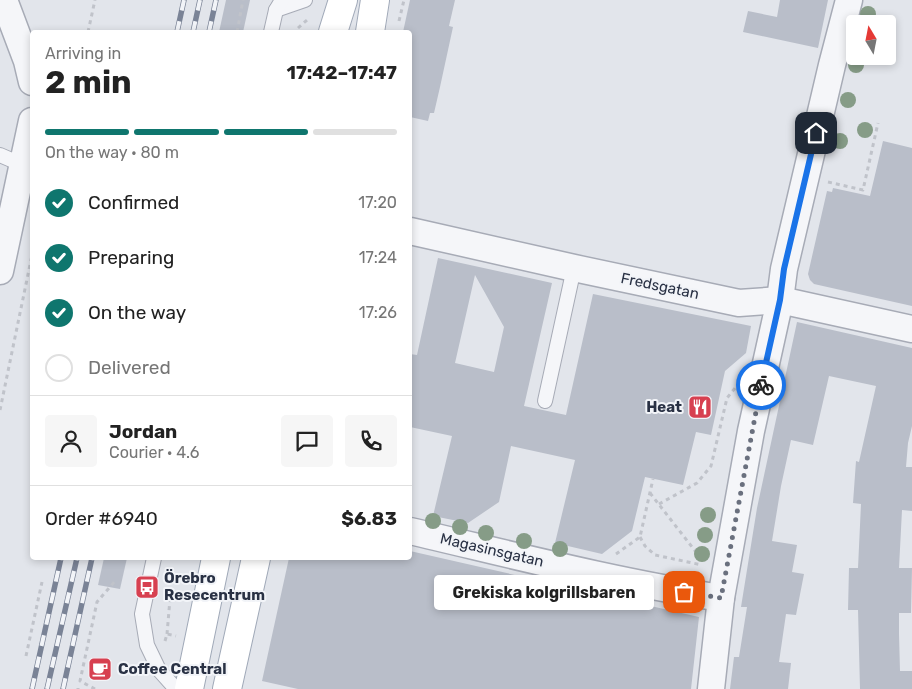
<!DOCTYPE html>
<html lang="en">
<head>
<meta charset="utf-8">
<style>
  :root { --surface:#fff; --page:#f6f6f6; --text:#222; --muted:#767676; --line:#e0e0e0; --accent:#0f766e }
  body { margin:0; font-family:Rubik,sans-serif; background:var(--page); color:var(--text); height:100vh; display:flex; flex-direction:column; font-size:19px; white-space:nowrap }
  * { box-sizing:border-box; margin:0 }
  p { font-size:16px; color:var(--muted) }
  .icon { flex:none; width:28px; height:28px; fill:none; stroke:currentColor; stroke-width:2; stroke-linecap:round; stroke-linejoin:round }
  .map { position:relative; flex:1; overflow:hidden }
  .panel { position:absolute; left:30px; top:30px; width:382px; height:530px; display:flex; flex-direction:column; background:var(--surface); border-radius:5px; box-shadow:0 2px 8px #0003 }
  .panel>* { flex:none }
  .needle { width:32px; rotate:350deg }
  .fabs { position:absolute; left:846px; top:15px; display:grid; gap:10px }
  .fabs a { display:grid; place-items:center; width:50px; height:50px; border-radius:5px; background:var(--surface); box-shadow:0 2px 8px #0003; font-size:25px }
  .pin { position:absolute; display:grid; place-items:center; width:42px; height:42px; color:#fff; margin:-21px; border-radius:10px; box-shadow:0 2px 8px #0006 }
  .courier { position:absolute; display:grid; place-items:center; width:50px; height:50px; margin:-25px; border:4px solid #1a73e8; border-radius:50%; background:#fff; color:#222; box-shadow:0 1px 6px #0007 }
  .bubble { position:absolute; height:35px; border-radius:5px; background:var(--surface); box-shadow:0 2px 8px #0003; font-size:16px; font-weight:700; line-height:35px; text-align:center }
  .summary em { font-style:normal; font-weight:700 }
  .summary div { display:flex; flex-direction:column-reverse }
  .summary { display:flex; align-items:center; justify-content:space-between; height:85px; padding:0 15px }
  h1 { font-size:32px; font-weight:700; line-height:38px }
  .bar { display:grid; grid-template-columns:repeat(4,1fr); gap:8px 5px; align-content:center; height:60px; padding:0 15px }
  .bar i { height:6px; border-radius:4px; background:var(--line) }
  .bar .on { background:var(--accent) }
  .bar p { grid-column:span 4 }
  .line { display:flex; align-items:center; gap:12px; padding:0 15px; border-top:1px solid var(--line) }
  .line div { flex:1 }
  .round { display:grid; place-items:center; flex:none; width:52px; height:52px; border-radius:5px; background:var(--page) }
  ol { padding:0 15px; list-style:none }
  li { display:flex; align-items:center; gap:15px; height:55px }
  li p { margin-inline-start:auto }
  li .icon { padding:5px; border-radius:50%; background:var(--accent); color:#fff; stroke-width:4 }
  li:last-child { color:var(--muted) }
  li i { width:28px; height:28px; border:2px solid var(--line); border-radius:50% }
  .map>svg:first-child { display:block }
  .building { fill:#b9bec9; fill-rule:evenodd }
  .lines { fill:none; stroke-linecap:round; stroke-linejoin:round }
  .service-casing { stroke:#a7abb6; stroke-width:16 }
  .minor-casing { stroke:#a7abb6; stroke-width:29 }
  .primary-casing { stroke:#a0a9b8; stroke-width:30 }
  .path { stroke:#c0c3ca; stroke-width:3; stroke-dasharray:4 4; stroke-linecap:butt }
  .service { stroke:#f5f6f9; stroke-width:14 }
  .minor { stroke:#f5f6f9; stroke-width:26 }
  .primary { stroke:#fff; stroke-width:28 }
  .rail-casing { stroke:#7a8396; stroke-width:5.5 }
  .rail { stroke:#f2f4f8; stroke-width:4; stroke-dasharray:11; stroke-linecap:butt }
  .tree { fill:#869c87 }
  .done { stroke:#6a707e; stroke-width:5; stroke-dasharray:0 9 }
  .route { stroke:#1a73e8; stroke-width:6 }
  .labels { text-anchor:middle; stroke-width:4; stroke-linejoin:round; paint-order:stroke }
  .street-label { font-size:15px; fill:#293144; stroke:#f2f4f8 }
  .poi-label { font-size:15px; font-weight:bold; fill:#293144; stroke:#f2f4f8; text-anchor:start }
</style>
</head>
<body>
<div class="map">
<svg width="912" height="689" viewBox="0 0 912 689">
  <rect width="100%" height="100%" fill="#e2e5eb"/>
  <g class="building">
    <path d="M 226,0 L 250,0 L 243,32 L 219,32 Z"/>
    <path d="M 410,0 L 455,0 L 449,26 L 453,27 L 440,87 L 434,113 L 430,113 L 428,121 L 410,117 L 410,32 L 403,32 Z"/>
    <path d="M 780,0 L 828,0 L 818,48 L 743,32 L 748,11 L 777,17 Z"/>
    <path d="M 883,141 L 912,148 L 912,306 L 814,284 L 810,280 L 808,274 L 827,191 L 832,192 L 833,188 L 870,196 Z"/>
    <path d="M 438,258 L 552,283 L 524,406 L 566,415 L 593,294 L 751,326 L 746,353 L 725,371 L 711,435 L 696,432 L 683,485 L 645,477 L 632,531 L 602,554 L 555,543 L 575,460 L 511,446 L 499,502 L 468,523 L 433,516 L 452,436 L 410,427 L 410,354 L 417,355 ZM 475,275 L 504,327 L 494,372 L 455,363 Z"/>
    <path d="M 797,322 L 912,348 L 912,426 L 908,443 L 906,467 L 912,467 L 912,511 L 902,510 L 899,568 L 912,568 L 911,613 L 899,613 L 899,634 L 900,671 L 912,671 L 912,689 L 860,689 L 858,610 L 848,610 L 849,568 L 858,568 L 861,504 L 853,503 L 856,461 L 859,462 L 876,386 L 829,376 L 813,445 L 791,440 L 781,486 L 772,541 L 797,545 L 792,572 L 804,574 L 796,615 L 786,614 L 779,662 L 791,663 L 788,689 L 730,689 L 734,657 L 739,657 L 747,607 L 741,607 L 757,508 Z"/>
    <path d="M 410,551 L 699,617 L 691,689 L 298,689 L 262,681 L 289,558 L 410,558 Z"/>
    <path d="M 104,558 L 127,558 L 120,589 L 98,585 Z"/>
  </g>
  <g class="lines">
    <g class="service-casing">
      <g id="service">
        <path d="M 276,10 L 305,0"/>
        <path d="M 271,32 L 276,10 L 282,0"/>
        <path d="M 0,155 L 23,165"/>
        <path d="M 545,401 L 574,268"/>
        <path d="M 154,558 L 142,614 L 147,645 L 159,670 L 176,689"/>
      </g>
    </g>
    <g class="minor-casing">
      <g id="minor">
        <path d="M 4,0 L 27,61 L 32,82"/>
        <path d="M 410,231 L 574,268 L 739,303 L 780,300 L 912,329"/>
        <path d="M 0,271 L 32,121"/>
        <path d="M 410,531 C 513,555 616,582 721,598"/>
        <path d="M 711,689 L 721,598 L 751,431 L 780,300 L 784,269 L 832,65 L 849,0"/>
      </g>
    </g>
    <g class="primary-casing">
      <g id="primary">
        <path d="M 333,32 L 343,0"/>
        <path d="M 370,32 L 375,0"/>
        <path d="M 189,689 L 216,558"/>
        <path d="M 227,689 L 256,558"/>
      </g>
    </g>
    <g class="path">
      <path d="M 399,21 L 404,0"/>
      <path d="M 298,28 L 307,20"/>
      <path d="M 88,32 L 95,0"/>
      <path d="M 237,32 L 243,0"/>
      <path d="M 828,182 L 863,190 L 878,123"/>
      <path d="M 0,410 L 32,255"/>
      <path d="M 650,493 L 703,561"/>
      <path d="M 659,504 L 697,483 L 711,466 L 727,398 L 735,388"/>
      <path d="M 640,537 L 645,546 L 655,555 L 702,565"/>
      <path d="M 616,554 L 640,537 L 653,479"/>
      <path d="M 167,634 L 170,599"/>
      <path d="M 165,641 L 167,634 L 176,636"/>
      <path d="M 26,656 L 42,582"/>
      <path d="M 78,688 L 78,689"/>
      <path d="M 95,689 L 80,681 L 97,602 L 115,581"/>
    </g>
    <use href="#service" class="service"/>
    <use href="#minor" class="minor"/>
    <use href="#primary" class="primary"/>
    <g class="rail-casing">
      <g id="rail">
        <path d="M 177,32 L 184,0"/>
        <path d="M 193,32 L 200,0"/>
        <path d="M 209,32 L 216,0"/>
        <path d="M 32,689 L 61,558"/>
        <path d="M 47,689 L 77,558"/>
        <path d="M 63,689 L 92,558"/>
      </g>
    </g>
    <use href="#rail" class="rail"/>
  </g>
  <g class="tree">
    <circle cx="868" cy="14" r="8"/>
    <circle cx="856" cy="65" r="8"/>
    <circle cx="848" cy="100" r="8"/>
    <circle cx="865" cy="130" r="8"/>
    <circle cx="840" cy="141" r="8"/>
    <circle cx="708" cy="515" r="8"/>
    <circle cx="433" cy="521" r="8"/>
    <circle cx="460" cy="527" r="8"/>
    <circle cx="486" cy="533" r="8"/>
    <circle cx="705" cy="535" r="8"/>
    <circle cx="524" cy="541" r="8"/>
    <circle cx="560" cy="549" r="8"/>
    <circle cx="702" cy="554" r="8"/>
  </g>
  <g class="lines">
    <path class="done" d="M 684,592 L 721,598 L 761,385"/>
    <path class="route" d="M 761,385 L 780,300 L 784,269 L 816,133"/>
  </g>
  <defs>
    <g id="restaurant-square" transform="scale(1.25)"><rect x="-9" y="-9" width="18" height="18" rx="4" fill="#d74050" stroke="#f2f4f8"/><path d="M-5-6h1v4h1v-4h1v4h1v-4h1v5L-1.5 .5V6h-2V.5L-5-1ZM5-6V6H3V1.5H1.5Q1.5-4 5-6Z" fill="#fff"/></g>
    <g id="bus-square" transform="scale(1.25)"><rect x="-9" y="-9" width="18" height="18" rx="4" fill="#d74050" stroke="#f2f4f8"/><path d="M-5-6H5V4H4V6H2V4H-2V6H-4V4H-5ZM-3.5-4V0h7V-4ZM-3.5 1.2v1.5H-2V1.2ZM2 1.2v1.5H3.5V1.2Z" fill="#fff"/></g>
    <g id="cafe-square" transform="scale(1.25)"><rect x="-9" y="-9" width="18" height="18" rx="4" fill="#d74050" stroke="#f2f4f8"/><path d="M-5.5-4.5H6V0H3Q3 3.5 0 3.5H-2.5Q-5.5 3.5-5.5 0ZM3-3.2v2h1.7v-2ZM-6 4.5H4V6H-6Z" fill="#fff"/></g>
  </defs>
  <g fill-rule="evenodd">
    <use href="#restaurant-square" x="700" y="407"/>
    <use href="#bus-square" x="147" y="587"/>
    <use href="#cafe-square" x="100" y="669"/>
  </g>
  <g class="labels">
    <g class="street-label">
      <text transform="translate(660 286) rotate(12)" y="5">Fredsgatan</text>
      <text transform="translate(492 550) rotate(13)" y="5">Magasinsgatan</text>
    </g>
    <g class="poi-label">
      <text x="682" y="412" text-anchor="end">Heat</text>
      <text x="164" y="583">Örebro<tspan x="164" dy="17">Resecentrum</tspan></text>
      <text x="118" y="674">Coffee Central</text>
    </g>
  </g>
</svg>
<div class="fabs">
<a><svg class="needle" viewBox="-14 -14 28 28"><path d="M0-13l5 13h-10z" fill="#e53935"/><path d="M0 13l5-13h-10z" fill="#767676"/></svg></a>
</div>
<div class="pin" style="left:684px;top:592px;background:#ea580c"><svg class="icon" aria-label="bag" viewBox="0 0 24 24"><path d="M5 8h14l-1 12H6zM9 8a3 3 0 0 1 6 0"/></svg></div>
<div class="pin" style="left:816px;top:133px;background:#1f2937"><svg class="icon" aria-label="home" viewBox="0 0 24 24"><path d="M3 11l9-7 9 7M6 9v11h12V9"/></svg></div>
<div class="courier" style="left:761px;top:385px"><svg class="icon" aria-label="bike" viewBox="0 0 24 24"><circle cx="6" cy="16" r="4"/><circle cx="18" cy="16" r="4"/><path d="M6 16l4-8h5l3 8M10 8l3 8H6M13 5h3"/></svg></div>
<div class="bubble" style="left:434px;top:575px;width:220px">Grekiska kolgrillsbaren</div>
<section class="panel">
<div class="summary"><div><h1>2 min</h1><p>Arriving in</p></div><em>17:42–17:47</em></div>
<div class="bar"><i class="on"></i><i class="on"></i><i class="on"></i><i></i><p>On the way · 80 m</p></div>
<ol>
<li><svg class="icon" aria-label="check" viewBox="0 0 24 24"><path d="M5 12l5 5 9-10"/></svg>Confirmed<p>17:20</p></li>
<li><svg class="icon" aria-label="check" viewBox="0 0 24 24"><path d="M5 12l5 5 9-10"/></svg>Preparing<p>17:24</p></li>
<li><svg class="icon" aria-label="check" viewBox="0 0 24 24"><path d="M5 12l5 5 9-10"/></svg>On the way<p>17:26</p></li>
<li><i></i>Delivered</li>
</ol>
<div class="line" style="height:90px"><a class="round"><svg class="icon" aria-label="person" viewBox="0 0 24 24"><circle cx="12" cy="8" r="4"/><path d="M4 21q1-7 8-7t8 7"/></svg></a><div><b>Jordan</b><p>Courier · 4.6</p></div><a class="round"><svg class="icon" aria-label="chat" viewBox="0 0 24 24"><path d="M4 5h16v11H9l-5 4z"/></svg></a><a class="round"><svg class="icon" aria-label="phone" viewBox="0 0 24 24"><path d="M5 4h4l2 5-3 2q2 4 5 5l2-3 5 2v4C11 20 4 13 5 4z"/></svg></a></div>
<div class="line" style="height:65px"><div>Order #6940</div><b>$6.83</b></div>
</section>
</div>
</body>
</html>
